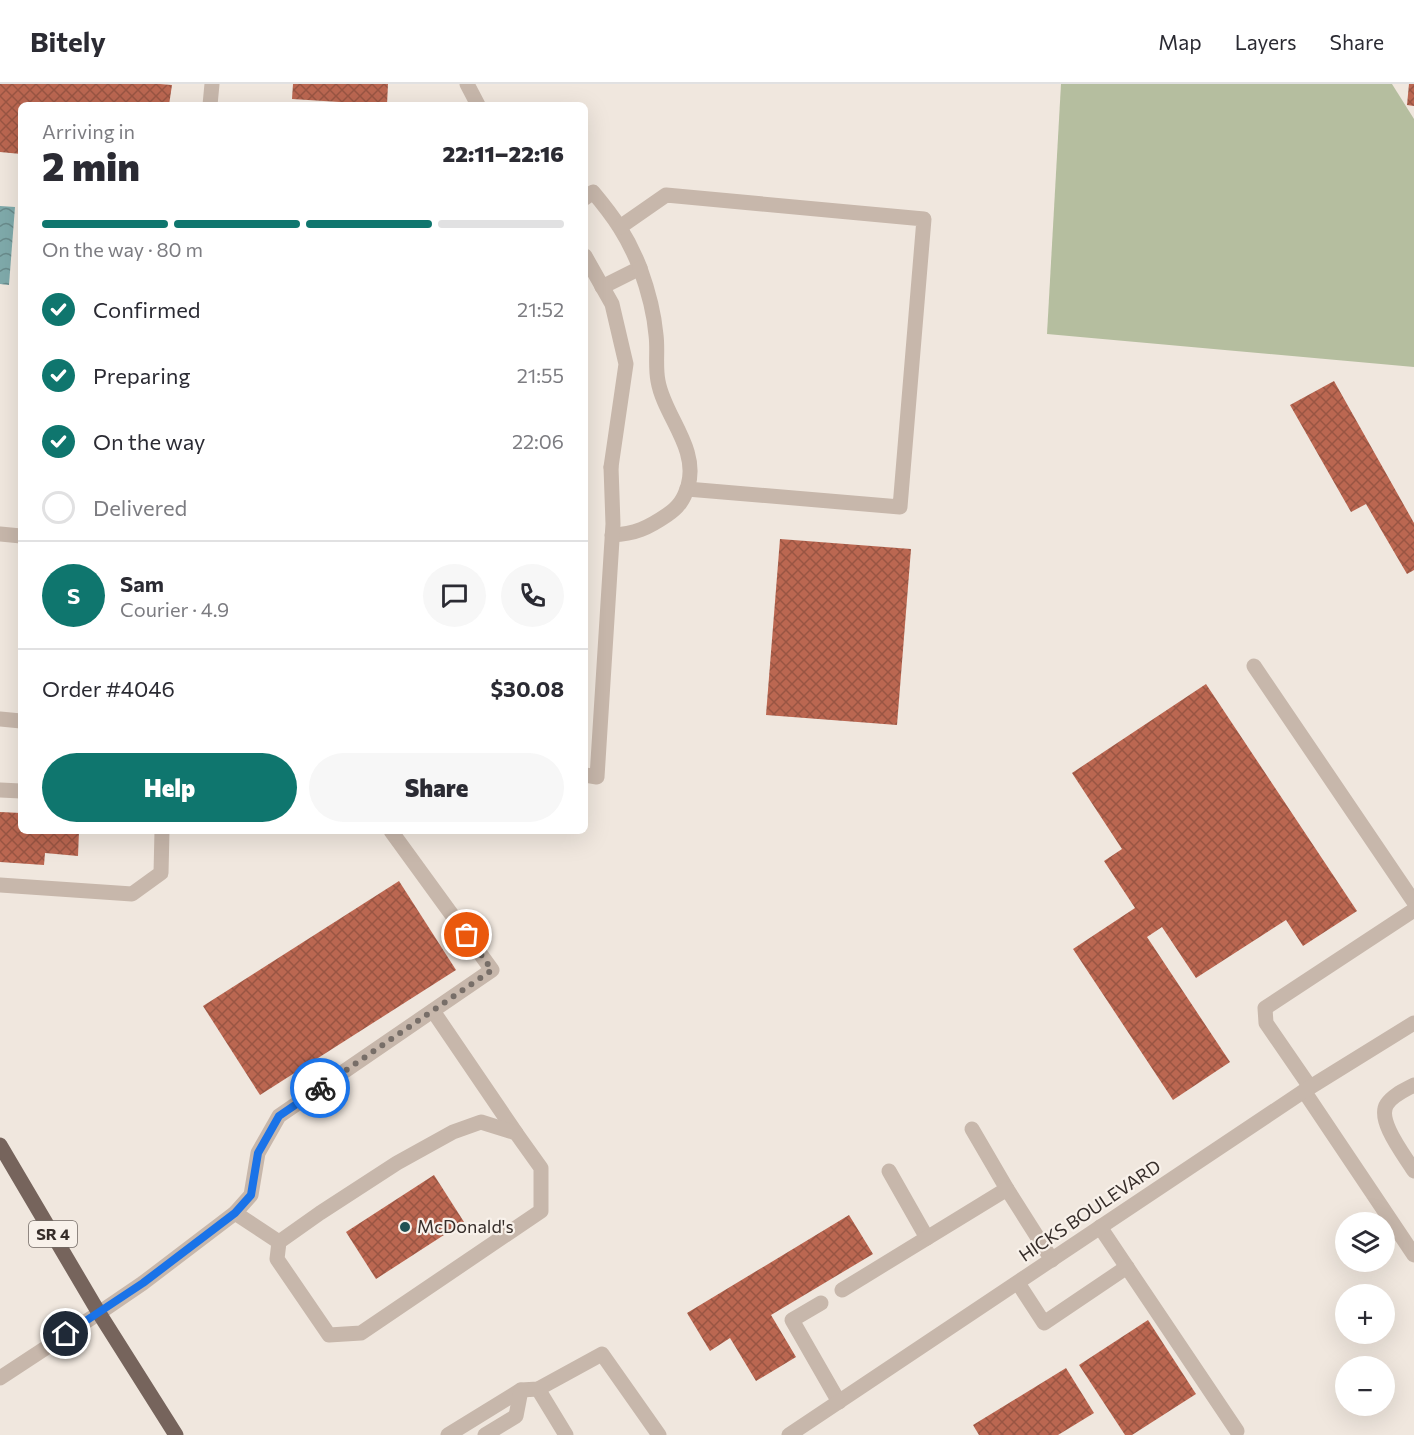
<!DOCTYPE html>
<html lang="en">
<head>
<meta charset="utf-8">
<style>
  :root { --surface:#fff; --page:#f7f7f7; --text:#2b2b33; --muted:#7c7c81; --line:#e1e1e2; --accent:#0f766e }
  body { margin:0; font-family:Commissioner,sans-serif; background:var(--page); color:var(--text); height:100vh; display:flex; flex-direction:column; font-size:22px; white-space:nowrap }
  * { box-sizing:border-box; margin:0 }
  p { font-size:20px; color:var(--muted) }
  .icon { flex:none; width:33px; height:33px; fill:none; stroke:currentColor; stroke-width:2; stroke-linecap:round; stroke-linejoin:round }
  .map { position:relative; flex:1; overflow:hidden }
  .details { position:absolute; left:18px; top:18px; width:570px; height:732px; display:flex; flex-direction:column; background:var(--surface); border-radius:9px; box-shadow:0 6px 24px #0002 }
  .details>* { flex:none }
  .tools { position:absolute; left:1335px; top:1128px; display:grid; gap:12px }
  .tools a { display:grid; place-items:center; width:60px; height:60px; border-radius:50%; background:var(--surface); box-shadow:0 6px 24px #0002; font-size:30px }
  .pin { position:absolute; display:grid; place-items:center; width:51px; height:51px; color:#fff; margin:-26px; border:3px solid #fff; border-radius:50%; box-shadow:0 2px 6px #0007 }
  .courier { position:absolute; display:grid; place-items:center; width:60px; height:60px; margin:-30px; border:4px solid #1a73e8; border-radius:50%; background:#fff; color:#222; box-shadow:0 2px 8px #0007 }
  .headline em { font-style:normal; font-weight:800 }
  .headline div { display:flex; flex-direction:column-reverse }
  .headline { display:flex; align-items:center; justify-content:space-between; height:102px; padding:0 24px }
  h1 { font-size:39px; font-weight:800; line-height:45px }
  .bar { display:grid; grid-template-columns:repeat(4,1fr); gap:9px 6px; align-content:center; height:72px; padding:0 24px }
  .bar i { height:8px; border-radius:4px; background:var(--line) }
  .bar .active { background:var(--accent) }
  .bar p { grid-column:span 4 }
  .line { display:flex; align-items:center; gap:15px; padding:0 24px; border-top:2px solid var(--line) }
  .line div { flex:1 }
  .round { display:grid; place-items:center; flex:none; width:63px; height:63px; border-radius:32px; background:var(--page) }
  ol { padding:0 24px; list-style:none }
  li { display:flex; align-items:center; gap:18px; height:66px }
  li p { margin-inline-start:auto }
  li .icon { padding:6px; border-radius:50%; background:var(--accent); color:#fff; stroke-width:4 }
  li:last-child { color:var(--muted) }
  li i { width:33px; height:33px; border:3px solid var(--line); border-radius:50% }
  .button { display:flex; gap:12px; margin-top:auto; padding:12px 24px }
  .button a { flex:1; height:69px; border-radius:36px; background:var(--accent); color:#fff; font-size:24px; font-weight:800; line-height:69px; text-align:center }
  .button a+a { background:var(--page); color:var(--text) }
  header { display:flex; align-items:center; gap:36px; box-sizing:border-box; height:84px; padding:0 30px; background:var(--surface); border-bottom:2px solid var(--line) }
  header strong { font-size:28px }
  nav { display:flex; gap:33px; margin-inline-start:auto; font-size:21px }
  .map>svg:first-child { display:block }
  .pitch { fill:#b5be9f }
  .water { fill:url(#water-waves) }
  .building { fill:url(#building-cross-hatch) }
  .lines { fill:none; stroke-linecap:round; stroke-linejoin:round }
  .lane { stroke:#c7b7ab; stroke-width:15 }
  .street { stroke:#c7b7ab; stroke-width:15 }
  .primary { stroke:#76645c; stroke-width:15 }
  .done { stroke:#776e68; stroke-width:6; stroke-dasharray:0 10.8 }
  .route { stroke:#1a73e8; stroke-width:8 }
  .poi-dot { fill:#235253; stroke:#f8f1ea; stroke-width:2 }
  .labels { text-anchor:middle; stroke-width:4.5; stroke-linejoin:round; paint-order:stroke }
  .shield { fill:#f8f1ea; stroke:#706863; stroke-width:1.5 }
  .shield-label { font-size:16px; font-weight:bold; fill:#362d29 }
  .street-label { font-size:18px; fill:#362d29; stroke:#f8f1ea }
  .poi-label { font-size:18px; fill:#362d29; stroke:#f8f1ea; text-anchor:start }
</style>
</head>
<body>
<header>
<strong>Bitely</strong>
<nav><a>Map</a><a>Layers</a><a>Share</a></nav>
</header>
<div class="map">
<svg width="1414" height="1351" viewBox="0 0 1414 1351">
  <defs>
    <pattern id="water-waves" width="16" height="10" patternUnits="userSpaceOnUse" patternTransform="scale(1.5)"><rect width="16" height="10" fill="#7faaab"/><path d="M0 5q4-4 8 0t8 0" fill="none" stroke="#698b8b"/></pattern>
    <pattern id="building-cross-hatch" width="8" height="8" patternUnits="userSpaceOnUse" patternTransform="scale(1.5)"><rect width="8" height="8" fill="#bb6751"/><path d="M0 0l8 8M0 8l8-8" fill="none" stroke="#995543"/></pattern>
  </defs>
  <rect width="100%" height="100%" fill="#f0e7de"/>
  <path class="pitch" d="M 1061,0 L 1392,0 L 1414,35 L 1414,283 L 1047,250 Z"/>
  <path class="water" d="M 0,122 L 15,123 L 9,201 L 0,200 Z"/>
  <g class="building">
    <path d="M 0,0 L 160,0 L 172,1 L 169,21 L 21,21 L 21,70 L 0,68 Z"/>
    <path d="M 293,0 L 388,0 L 387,21 L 292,15 Z"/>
    <path d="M 1409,0 L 1414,0 L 1414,22 L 1407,21 Z"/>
    <path d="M 1334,297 L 1414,439 L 1414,486 L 1407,490 L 1366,420 L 1351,428 L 1290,321 Z"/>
    <path d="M 780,455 L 911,465 L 897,641 L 766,631 Z"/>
    <path d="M 1206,600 L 1357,827 L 1303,862 L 1286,836 L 1196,894 L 1162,843 L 1147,853 L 1230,978 L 1173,1016 L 1073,865 L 1135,824 L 1104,777 L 1122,765 L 1072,689 Z"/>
    <path d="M 0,728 L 21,729 L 21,747 L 79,747 L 78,772 L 45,769 L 44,781 L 0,778 Z"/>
    <path d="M 399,797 L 456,886 L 260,1011 L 203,922 Z"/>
    <path d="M 434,1091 L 464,1138 L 376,1195 L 346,1148 Z"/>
    <path d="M 849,1131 L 873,1170 L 771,1231 L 796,1273 L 756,1297 L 730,1254 L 710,1267 L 687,1229 Z"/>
    <path d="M 1148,1236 L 1196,1310 L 1132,1351 L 1125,1351 L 1079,1281 Z"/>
    <path d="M 1066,1284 L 1094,1329 L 1058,1351 L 979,1351 L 973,1341 Z"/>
  </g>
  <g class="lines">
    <g class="lane">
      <path d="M 210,21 L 212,0"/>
      <path d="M 585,114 L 593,108 C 614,133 628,153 640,184 L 602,203"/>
      <path d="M 620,143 L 666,111 L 924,135 L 900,423 L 687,405"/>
      <path d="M 0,450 L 21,452"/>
      <path d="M 612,451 C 635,450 648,444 667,431 C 679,423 684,415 688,402 C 699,364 664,332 658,297 C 655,282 658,266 656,251 C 654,228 648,206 640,184"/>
      <path d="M 1254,582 L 1414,818"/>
      <path d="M 0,635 L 21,637"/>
      <path d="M 585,691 L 597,693 L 613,440 L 611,383"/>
      <path d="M 0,706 L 21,707"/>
      <path d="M 0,801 L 132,810 L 161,789 L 162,747"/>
      <path d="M 433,927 L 516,1049"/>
      <path d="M 1414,1001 C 1405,1006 1393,1011 1387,1020 C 1376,1036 1405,1072 1414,1087"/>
      <path d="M 1310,1003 L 1266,939 L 1265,924 L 1414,826"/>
      <path d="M 481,1038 L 516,1049 L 541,1084 L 541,1127 L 361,1249 L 329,1251 L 277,1175 L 279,1158 L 320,1129 L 397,1079 L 453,1048 Z"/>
      <path d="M 972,1045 L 1007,1105"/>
      <path d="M 889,1087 L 927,1154"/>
      <path d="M 235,1129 L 279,1158"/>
      <path d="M 1100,1143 L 1237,1347"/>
      <path d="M 1018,1199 L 1044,1239 L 1127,1183"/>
      <path d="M 842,1206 L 1007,1105 L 1052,1176"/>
      <path d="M 821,1219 L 792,1236 L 839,1318"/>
      <path d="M 99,1229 L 143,1199 L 235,1129 L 251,1111 L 258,1069 L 279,1032 L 492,886 L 391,747"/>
      <path d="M 538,1305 L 566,1351"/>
      <path d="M 448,1351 L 521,1306 L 538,1305 L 602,1270 L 659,1351"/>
      <path d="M 485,1351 L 516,1332 L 521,1306"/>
    </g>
    <g class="street">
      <path d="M 467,0 L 478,21"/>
      <path d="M 585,172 L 612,220 L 626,280 L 611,383"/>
      <path d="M 1304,1007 L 1414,1171"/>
      <path d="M 0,1294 L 99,1229"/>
      <path d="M 789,1351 L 1304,1007 L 1414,939"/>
    </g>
    <path class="primary" d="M 0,1061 L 99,1229 L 176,1351"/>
  </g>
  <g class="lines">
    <path class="done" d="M 320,1004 L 492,886 L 467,851"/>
    <path class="route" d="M 66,1250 L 143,1199 L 235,1129 L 251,1111 L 258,1069 L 279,1032 L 320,1004"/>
  </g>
  <circle class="poi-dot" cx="405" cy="1143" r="6"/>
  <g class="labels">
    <rect class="shield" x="29" y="1137" width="48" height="26" rx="4.5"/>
    <g class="shield-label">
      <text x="53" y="1156">SR 4</text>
    </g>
    <g class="street-label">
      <text transform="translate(1090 1127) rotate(-34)" y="6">HICKS BOULEVARD</text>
    </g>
    <g class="poi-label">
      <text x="417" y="1149">McDonald's</text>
    </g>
  </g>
</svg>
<div class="tools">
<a><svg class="icon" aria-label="layers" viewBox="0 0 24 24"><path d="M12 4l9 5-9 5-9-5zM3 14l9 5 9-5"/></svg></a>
<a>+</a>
<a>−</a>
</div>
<div class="pin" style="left:467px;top:851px;background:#ea580c"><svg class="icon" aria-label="bag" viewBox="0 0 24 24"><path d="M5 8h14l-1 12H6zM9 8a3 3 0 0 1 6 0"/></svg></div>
<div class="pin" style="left:66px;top:1250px;background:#1f2937"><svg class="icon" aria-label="home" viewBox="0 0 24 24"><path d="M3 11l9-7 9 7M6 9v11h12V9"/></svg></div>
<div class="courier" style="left:320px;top:1004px"><svg class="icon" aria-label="bike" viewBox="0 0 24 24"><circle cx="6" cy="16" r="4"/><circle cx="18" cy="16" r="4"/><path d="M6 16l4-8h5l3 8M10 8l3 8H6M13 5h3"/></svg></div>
<section class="details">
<div class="headline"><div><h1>2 min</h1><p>Arriving in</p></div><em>22:11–22:16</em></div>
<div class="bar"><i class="active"></i><i class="active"></i><i class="active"></i><i></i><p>On the way · 80 m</p></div>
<ol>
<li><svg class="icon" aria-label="check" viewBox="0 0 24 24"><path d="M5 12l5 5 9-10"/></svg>Confirmed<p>21:52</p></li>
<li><svg class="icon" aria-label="check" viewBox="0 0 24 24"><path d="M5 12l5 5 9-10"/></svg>Preparing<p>21:55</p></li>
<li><svg class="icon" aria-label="check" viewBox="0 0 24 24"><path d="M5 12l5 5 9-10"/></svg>On the way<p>22:06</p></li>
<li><i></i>Delivered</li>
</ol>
<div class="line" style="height:108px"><b class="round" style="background:var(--accent);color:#fff">S</b><div><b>Sam</b><p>Courier · 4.9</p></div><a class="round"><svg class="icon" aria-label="chat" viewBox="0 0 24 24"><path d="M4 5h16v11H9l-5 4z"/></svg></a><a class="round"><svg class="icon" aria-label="phone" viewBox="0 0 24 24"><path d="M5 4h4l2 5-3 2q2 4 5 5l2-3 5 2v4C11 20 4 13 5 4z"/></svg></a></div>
<div class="line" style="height:78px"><div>Order #4046</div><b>$30.08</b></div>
<div class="button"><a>Help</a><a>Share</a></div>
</section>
</div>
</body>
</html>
